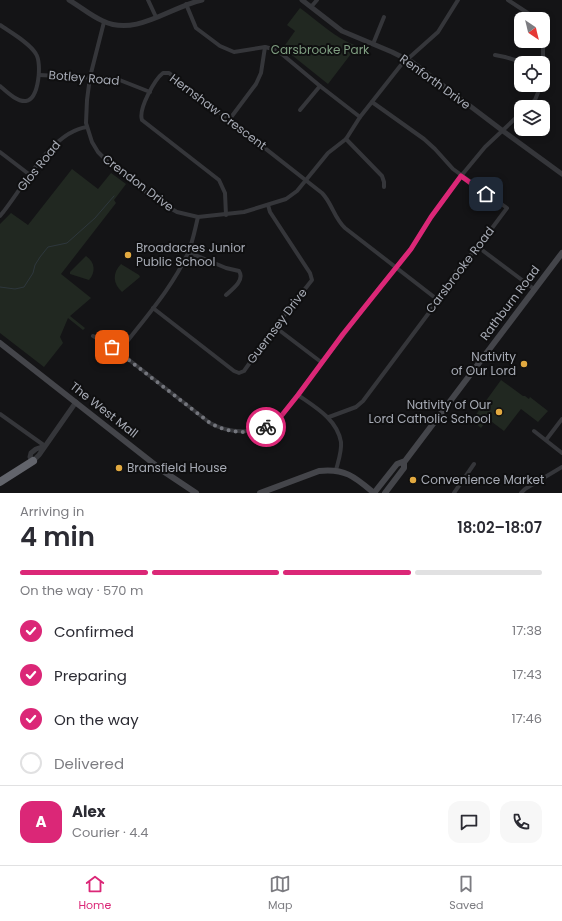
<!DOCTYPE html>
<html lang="en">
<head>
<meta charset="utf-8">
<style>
  :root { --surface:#fff; --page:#f7f7f7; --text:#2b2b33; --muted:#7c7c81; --line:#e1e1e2; --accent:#db2777 }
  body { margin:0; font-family:Poppins,sans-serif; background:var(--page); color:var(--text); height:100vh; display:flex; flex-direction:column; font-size:15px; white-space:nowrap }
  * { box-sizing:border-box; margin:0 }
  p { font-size:13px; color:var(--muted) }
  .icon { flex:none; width:22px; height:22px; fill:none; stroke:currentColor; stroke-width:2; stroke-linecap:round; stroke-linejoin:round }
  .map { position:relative; height:493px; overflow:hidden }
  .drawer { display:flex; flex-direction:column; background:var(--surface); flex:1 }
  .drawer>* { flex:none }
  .needle { width:26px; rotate:145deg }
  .controls { position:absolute; left:514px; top:12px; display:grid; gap:8px }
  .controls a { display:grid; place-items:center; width:36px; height:36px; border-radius:8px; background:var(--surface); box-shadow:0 2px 6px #0003; font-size:20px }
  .pin { position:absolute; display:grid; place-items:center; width:34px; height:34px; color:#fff; margin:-17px; border-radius:8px; box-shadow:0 2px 6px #0006 }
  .courier { position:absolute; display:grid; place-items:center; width:40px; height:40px; margin:-20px; border:3px solid #db2777; border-radius:50%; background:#fff; color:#222; box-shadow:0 1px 5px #0007 }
  .overview em { font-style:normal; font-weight:600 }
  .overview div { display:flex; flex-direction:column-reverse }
  .overview { display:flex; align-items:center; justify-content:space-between; height:68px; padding:0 20px }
  h1 { font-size:26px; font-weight:600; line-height:30px }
  .bar { display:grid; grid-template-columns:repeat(4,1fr); gap:6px 4px; align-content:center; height:48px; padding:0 20px }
  .bar i { height:5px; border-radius:3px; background:var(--line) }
  .bar .current { background:var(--accent) }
  .bar p { grid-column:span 4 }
  .line { display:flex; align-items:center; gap:10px; padding:0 20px; border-top:1px solid var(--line) }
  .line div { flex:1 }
  .round { display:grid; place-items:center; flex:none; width:42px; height:42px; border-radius:12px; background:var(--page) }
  ol { padding:0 20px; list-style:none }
  li { display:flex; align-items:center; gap:12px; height:44px }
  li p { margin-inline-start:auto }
  li .icon { padding:4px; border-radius:50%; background:var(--accent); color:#fff; stroke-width:4 }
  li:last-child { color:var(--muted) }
  li i { width:22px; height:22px; border:2px solid var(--line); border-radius:50% }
  .tab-bar { display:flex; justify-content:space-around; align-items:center; height:56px; border-top:1px solid var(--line); background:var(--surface); font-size:11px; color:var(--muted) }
  .tab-bar a { display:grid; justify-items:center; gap:2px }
  .tab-bar .current { color:var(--accent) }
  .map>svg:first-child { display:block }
  .green { fill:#212821 }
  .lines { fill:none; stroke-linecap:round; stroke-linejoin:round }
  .stream { stroke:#2e373d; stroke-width:1 }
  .minor { stroke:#35363a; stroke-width:4 }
  .tertiary { stroke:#35363a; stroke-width:5 }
  .secondary { stroke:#44454a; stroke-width:6 }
  .motorway { stroke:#62646b; stroke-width:8 }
  .done { stroke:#74767d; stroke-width:4; stroke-dasharray:0 7.2 }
  .route { stroke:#db2777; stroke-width:5 }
  .poi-dot { fill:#e2a940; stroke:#0f0f10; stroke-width:1.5 }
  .labels { text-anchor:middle; stroke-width:4; stroke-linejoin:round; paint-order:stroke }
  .park-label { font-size:12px; fill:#7f9e81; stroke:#0f0f10 }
  .street-label { font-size:12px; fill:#a7abb5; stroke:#0f0f10 }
  .poi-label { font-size:12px; fill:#a7abb5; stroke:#0f0f10; text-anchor:start }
</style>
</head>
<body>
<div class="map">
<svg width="562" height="493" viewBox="0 0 562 493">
  <rect width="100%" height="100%" fill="#141416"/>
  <g class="green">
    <path d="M 300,8 C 319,22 335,38 357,46 L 328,84 L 283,48 L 295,31 L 287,25 Z"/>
    <path d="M 72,169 L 98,189 L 111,173 L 126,184 L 114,200 L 116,203 L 61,274 L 91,298 L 70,316 L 85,328 L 83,330 L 68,318 L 60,337 L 63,343 L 44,367 L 0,333 L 0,224 L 11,213 L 28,225 Z"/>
    <path d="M 86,256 C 95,262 96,272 89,280 L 70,274 L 70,272 Z"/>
    <path d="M 121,264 L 139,275 L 140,277 L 122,292 C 113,284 112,273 121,264 Z"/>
    <path d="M 501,380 L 523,396 L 525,396 L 529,399 L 530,397 L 548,411 L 538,422 L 521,409 L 504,431 L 488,419 L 481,428 L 472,420 Z"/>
  </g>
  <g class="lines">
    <path class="stream" d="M 0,287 L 15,289 L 24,287 L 33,273 L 35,265 L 40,257 L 48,247 L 67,243 L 95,218 L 114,196"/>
    <g class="minor">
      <path d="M 148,0 L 156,17"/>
      <path d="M 508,0 L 537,19"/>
      <path d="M 186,4 L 196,28 L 220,46 L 234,52 L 265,47 L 277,50 L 320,86 L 360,117"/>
      <path d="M 311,7 L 317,0"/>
      <path d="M 104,22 L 90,77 L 87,100 L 86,123 L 92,142 L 98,152 L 109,163 L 156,200 L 177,212 L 198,217 L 244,212 L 286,199 L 297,191 L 328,153 L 346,139 L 360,117 L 401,65 L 438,32 L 458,0"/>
      <path d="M 0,25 C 10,32 30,43 36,54 C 42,63 39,99 26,101 C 17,102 7,92 0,86"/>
      <path d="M 543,28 L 543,74"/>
      <path d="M 373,44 L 384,17"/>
      <path d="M 495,55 L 505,57 L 525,63"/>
      <path d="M 39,75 L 117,79 L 150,92"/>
      <path d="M 527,107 L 535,100 L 541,85"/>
      <path d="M 300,110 L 320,86"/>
      <path d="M 229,120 L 256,84 L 261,73 L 265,47"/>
      <path d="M 346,139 L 382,176 L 384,182 L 384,187"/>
      <path d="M 0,152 L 30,175"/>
      <path d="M 226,215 L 225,193 L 219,180 L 142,120 C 138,109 155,79 163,73 L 169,73 L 322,193 C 332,203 334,218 345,228 L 438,300"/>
      <path d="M 0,216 C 23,189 50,132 87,127"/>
      <path d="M 478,247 L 534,289"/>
      <path d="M 188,252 L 226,268 L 239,271 C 245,280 233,289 226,295"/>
      <path d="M 153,308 L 234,371 L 239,373 L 244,371 L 275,327 L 312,280 L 310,273 L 270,212 L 268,205"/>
      <path d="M 275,327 L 321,362"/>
      <path d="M 93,336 L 104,342 L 119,352 L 210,423 C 234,436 262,434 282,415 L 380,287 L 411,249 L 431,217 L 461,176 L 485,147 L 521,113"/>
      <path d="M 119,352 C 143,320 171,290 188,253 C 193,241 195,229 198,217"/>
      <path d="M 298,395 C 315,407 337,419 341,442 C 342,451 338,462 336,470"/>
      <path d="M 0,414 L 45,446"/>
      <path d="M 329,417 L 356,407 L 363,401 L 449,286 L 457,270 L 478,247 L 507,208 L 453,169 L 435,149 L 424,139 L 372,102"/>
      <path d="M 534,431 L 562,453"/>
      <path d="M 546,440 L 562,419"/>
      <path d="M 454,493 L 474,464"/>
      <path d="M 521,493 L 525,489 L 562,467"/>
    </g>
    <g class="tertiary">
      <path d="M 69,0 C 81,7 91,16 103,21 C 136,37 170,7 202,0"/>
      <path d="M 302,0 L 342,31 L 392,52 L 412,62 L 503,131 L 562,174"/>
      <path d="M 45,446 L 36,449 L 31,453 L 30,457 L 33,461 L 39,455 L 76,402"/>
    </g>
    <g class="secondary">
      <path d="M 0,343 L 163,471 L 196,493"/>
      <path d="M 260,493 L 319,471 C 345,468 355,477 374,493"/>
      <path d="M 374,493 L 397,464 L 405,461 L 562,253"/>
      <path d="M 385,493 L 404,468 L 404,462"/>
    </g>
    <path class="motorway" d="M 0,482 L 33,461"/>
  </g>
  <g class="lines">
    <path class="done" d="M 112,347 L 210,423 C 228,433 247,435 266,427"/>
    <path class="route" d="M 266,427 L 277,420 L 282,415 L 298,395 L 343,334 L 411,249 L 431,217 L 461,176 L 486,194"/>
  </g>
  <g class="poi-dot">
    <circle cx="128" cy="255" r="4"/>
    <circle cx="524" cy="364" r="4"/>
    <circle cx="499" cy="412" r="4"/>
    <circle cx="119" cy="468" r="4"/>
    <circle cx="413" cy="480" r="4"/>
  </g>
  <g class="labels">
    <g class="park-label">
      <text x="320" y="54">Carsbrooke Park</text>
    </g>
    <g class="street-label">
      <text transform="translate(84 78) rotate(5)" y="4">Botley Road</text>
      <text transform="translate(435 82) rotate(36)" y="4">Renforth Drive</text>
      <text transform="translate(218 112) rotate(37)" y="4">Hernshaw Crescent</text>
      <text transform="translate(39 166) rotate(-51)" y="4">Glos Road</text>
      <text transform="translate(138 183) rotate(37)" y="4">Crendon Drive</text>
      <text transform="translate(460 270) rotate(-53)" y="4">Carsbrooke Road</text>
      <text transform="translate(510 303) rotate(-53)" y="4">Rathburn Road</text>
      <text transform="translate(277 326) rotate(-53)" y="4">Guernsey Drive</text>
      <text transform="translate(104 410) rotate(38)" y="4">The West Mall</text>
    </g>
    <g class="poi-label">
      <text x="136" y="252">Broadacres Junior<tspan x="136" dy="14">Public School</tspan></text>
      <text x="516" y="361" text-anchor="end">Nativity<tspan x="516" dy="14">of Our Lord</tspan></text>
      <text x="491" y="409" text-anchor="end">Nativity of Our<tspan x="491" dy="14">Lord Catholic School</tspan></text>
      <text x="127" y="472">Bransfield House</text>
      <text x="421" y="484">Convenience Market</text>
    </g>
  </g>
</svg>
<div class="controls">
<a><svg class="needle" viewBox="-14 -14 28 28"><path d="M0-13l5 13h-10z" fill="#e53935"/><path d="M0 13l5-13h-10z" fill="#7c7c81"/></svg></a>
<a><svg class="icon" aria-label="locate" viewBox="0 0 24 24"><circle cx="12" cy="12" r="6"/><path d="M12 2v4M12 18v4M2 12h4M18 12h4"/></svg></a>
<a><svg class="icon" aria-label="layers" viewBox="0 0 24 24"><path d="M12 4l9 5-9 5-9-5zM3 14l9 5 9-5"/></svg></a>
</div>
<div class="pin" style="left:112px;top:347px;background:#ea580c"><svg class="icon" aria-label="bag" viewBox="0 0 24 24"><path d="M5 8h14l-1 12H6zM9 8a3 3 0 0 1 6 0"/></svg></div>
<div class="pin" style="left:486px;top:194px;background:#1f2937"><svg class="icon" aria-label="home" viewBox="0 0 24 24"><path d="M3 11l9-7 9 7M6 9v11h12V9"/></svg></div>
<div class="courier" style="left:266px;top:427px"><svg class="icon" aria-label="bike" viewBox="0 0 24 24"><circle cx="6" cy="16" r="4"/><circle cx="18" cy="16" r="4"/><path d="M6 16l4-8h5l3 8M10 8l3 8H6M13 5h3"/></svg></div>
</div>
<section class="drawer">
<div class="overview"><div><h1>4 min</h1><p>Arriving in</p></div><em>18:02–18:07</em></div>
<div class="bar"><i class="current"></i><i class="current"></i><i class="current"></i><i></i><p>On the way · 570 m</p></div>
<ol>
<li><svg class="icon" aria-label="check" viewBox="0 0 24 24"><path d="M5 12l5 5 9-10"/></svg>Confirmed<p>17:38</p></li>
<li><svg class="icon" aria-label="check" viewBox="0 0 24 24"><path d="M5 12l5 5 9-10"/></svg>Preparing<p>17:43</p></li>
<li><svg class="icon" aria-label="check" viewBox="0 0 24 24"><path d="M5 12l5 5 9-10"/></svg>On the way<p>17:46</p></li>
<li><i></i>Delivered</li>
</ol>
<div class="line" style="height:72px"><b class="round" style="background:var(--accent);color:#fff">A</b><div><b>Alex</b><p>Courier · 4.4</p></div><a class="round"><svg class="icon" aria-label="chat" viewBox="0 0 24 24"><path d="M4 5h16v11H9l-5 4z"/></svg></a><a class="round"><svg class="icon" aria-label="phone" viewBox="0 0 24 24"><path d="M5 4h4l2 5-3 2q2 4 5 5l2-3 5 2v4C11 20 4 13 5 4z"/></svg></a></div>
</section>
<nav class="tab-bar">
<a class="current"><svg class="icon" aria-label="home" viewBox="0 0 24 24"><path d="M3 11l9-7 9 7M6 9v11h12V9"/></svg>Home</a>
<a><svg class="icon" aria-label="map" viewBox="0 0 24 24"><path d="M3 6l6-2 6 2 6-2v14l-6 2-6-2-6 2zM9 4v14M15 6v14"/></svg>Map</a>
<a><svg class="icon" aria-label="saved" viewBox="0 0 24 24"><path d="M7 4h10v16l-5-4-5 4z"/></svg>Saved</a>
</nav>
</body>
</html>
